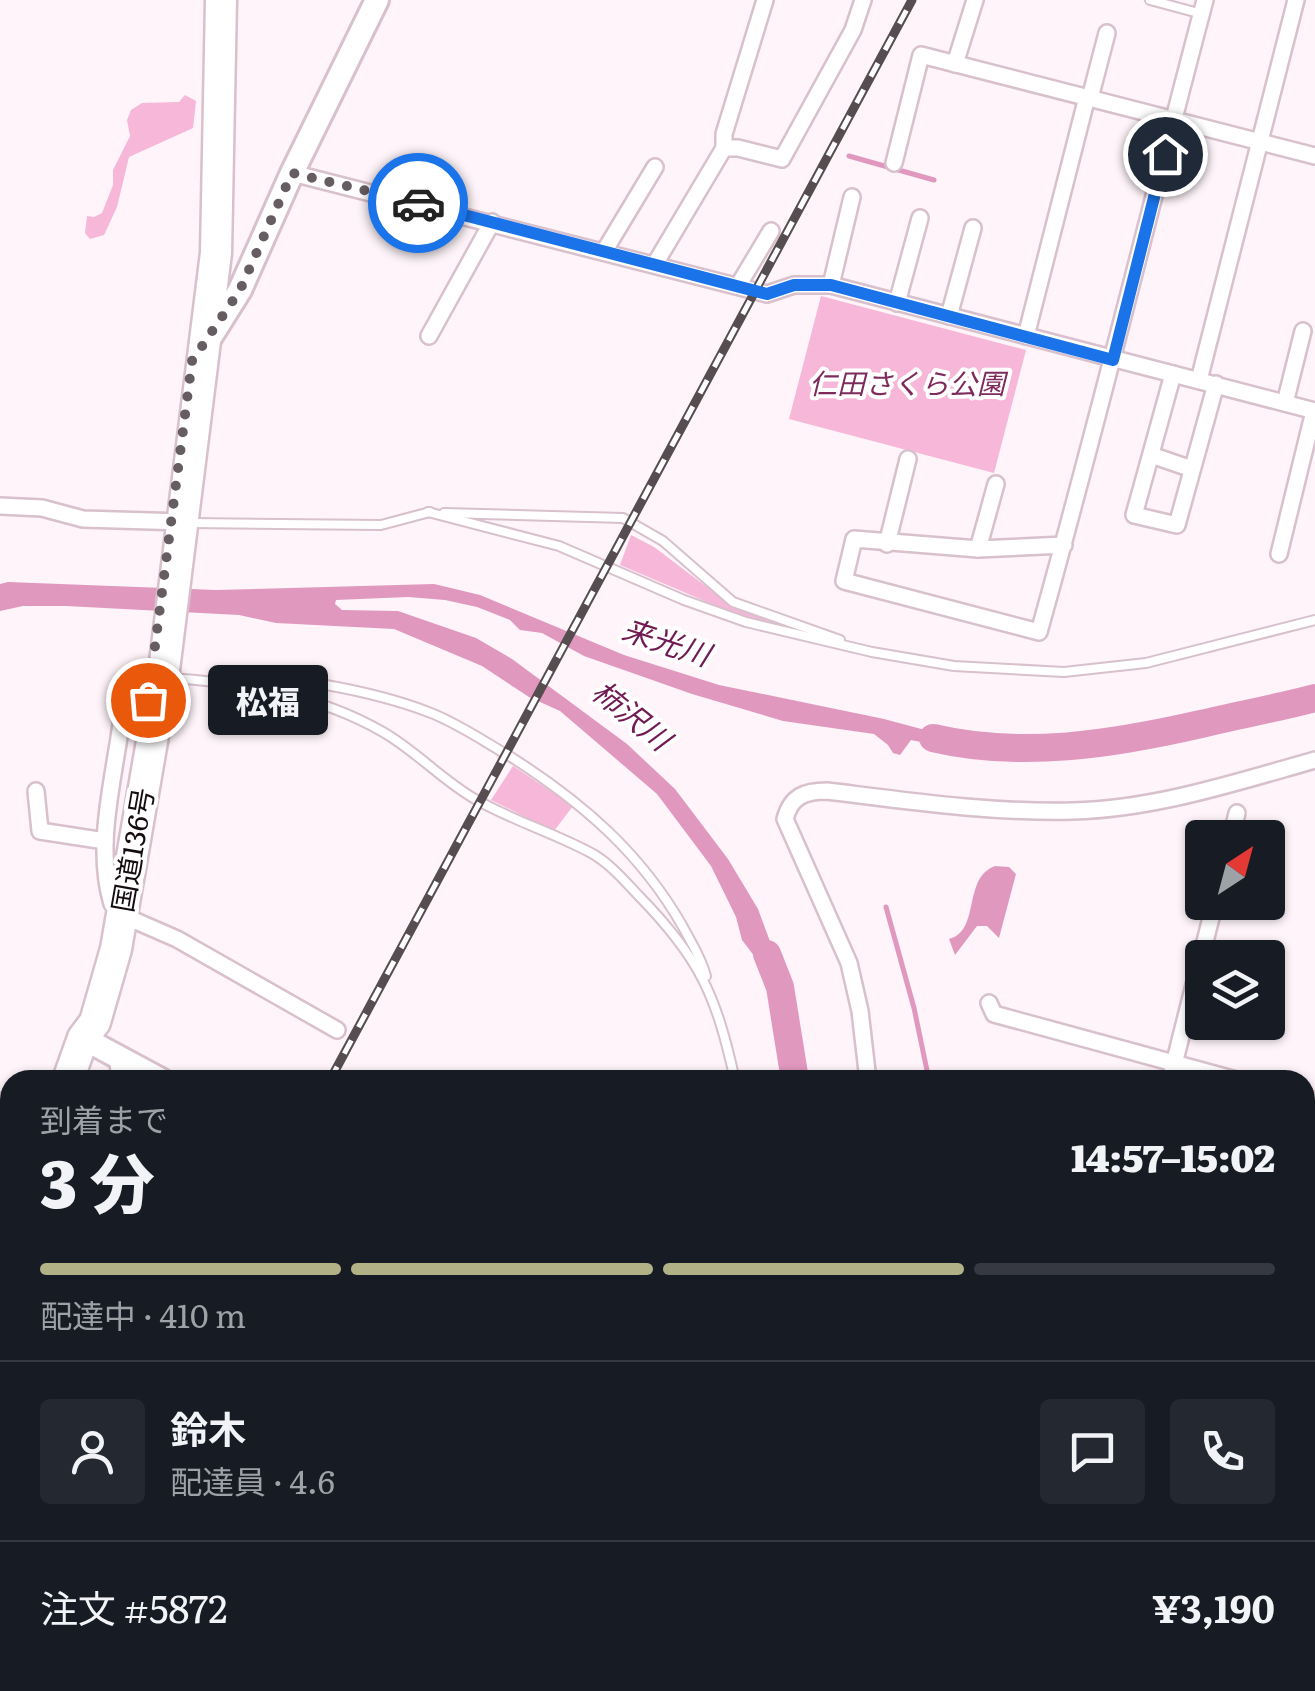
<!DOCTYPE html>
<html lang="ja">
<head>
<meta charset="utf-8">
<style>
  :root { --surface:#171b24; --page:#242831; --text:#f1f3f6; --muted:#9ea1a6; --line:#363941; --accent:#b1b387 }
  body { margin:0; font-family:Literata,"Noto Sans JP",serif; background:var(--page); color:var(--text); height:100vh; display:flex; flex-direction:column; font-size:38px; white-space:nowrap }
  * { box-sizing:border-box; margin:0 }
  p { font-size:32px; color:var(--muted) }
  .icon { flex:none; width:55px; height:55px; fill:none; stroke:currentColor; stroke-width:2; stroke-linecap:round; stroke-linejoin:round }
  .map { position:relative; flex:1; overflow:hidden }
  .details { position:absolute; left:0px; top:1070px; width:1315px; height:622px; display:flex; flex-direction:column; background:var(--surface); border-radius:30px 30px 0 0; box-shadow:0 2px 8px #0004 }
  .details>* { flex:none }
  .needle { width:65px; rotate:36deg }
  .buttons { position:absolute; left:1185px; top:820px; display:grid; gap:20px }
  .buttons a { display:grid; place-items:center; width:100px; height:100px; border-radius:10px; background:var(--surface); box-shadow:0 2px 8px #0004; font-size:50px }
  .pin { position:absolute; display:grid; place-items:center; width:85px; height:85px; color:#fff; margin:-42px; border:5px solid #fff; border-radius:50%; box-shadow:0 2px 10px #0007 }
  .courier { position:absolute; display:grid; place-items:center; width:100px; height:100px; margin:-50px; border:8px solid #1a73e8; border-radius:50%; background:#fff; color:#222; box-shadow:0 2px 12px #0007 }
  .bubble { position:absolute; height:70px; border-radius:10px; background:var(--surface); box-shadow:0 2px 8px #0004; font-size:32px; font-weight:800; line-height:70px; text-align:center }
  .headline em { font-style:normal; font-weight:800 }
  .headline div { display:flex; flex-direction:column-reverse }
  .headline { display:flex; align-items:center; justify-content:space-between; height:170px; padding:0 40px }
  h1 { font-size:65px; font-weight:800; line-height:75px }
  .bar { display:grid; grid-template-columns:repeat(4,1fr); gap:15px 10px; align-content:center; height:120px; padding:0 40px }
  .bar i { height:12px; border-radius:8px; background:var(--line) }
  .bar .current { background:var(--accent) }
  .bar p { grid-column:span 4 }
  .line { display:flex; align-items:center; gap:25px; padding:0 40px; border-top:2px solid var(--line) }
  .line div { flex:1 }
  .round { display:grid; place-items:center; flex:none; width:105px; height:105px; border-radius:10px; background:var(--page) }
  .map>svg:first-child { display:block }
  .green { fill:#f6b7d8 }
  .water { fill:#e198bf }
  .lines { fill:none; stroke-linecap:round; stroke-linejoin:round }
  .stream { stroke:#e198bf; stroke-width:5 }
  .river { stroke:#e198bf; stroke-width:28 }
  .lane-casing { stroke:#d8c0cc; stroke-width:12 }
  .street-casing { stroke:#d8c0cc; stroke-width:20 }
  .secondary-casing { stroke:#d8c0cc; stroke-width:28 }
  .highway-casing { stroke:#d8c0cc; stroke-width:35 }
  .lane { stroke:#fff; stroke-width:8 }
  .street { stroke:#fff; stroke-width:15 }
  .secondary { stroke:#fff; stroke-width:22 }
  .highway { stroke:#fff; stroke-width:30 }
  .rail-casing { stroke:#564d51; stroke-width:9 }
  .rail { stroke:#fff; stroke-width:5; stroke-dasharray:15; stroke-linecap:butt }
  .done { stroke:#665d62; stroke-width:10; stroke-dasharray:0 18 }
  .route { stroke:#1a73e8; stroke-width:12 }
  .labels { text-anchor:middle; stroke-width:8; stroke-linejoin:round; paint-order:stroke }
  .park-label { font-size:28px; font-style:italic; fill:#7e2a5d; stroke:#fff }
  .street-label { font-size:28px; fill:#140c10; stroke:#fff }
  .water-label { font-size:30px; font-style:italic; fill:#701b51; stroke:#fff }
</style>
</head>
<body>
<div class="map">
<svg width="1315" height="1691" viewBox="0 0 1315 1691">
  <rect width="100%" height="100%" fill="#fef4f9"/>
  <g class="green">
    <path d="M 185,95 L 196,101 L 193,128 L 129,157 L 117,207 L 104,235 L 90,239 L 85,233 L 87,216 L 94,217 L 102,213 L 113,185 L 113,170 L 130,136 L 127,120 L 131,110 L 142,103 L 179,102 Z"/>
    <path d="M 821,296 L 1026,350 L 994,473 L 789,419 Z"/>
    <path d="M 631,535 L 654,547 L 736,609 L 809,634 L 733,613 L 620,565 Z"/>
    <path d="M 513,766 L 573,806 L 554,831 L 491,800 Z"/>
  </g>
  <g class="water">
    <path d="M 8,582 L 216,590 L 434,584 L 480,595 L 624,655 L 719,685 L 884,719 L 970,742 L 970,752 L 911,740 L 900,755 L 893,753 L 888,745 L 874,734 L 783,721 L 692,694 L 584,656 L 542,633 L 520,630 L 510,620 L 477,607 L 445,600 L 408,597 L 336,600 L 335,604 L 342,610 L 398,611 L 476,638 L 512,659 L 627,744 L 675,789 L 728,859 L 758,909 L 786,985 L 772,989 L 758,961 L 742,940 L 736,917 L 711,866 L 657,794 L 560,711 L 529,697 L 482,666 L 394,629 L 276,623 L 239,615 L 66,606 L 23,606 L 0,611 L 0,584 Z"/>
    <path d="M 995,866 L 1009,867 L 1016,874 L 999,938 L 987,926 L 977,926 L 955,955 L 949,939 C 981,931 962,878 995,866 Z"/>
  </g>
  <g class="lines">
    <g class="stream">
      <path d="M 849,156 L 934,180"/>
      <path d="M 886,907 L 914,1008 L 929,1080"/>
      <path d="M 1208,1682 L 1238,1691"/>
    </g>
    <g class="river">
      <path d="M 933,738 C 1022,759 1113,744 1201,724 C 1239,715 1277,708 1315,698"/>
      <path d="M 767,954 L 780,987 L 795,1080"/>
      <path d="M 882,1682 L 886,1691"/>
      <path d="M 750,1691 L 754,1682"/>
    </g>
    <g class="lane-casing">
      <g id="lane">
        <path d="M 1150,0 L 1202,14"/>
        <path d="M 428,512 L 559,546 L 684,600 L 746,622 L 872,652 L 954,666 L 1064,672 L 1146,663 L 1315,620"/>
        <path d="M 444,513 L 623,518 L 663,541 L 733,602 L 840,640"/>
        <path d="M 191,523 L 381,525 L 430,512"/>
        <path d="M 170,678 C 244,683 317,694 383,732 C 416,751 442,780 475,799 C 513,821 555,833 593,854 C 610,864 624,880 638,895 C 700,958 716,995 735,1080"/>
        <path d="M 220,678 C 275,671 378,692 431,713 C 459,724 485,742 511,757 C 583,803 641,853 683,927 C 692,944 701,957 706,976"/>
        <path d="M 822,1682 L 825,1691"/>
      </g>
    </g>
    <g class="street-casing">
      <g id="street">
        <path d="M 955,64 L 975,0"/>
        <path d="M 1090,98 L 1107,33"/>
        <path d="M 724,148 L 724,134 L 765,0"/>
        <path d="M 894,163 L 921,55 L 1315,156"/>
        <path d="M 292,173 L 767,294 L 794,285 L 831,285 L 1315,411"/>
        <path d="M 605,250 L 655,167"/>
        <path d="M 655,264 L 724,148 L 738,148 L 782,159 L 853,30 L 863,0"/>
        <path d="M 831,285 L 852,197"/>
        <path d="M 738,286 L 771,231"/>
        <path d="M 897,303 L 920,218"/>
        <path d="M 949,316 L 973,228"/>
        <path d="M 429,336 L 492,222"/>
        <path d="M 1026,336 L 1087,97"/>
        <path d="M 1173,374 L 1134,515 L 1177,525 L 1216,384"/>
        <path d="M 1199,380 L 1296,0"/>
        <path d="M 1285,403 L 1303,331"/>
        <path d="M 1151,455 L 1192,469"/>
        <path d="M 0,506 L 42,508 L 83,519 L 184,522"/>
        <path d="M 887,544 L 908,459"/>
        <path d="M 1064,545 L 978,549 L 854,539 L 844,581 L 1039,632 C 1098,422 1149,211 1205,0"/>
        <path d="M 978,549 L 996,484"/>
        <path d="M 1279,554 L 1314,411"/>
        <path d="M 36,791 L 40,831 L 105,841"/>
        <path d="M 1231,838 L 1237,813"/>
        <path d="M 112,904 C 95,847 113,783 121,724"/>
        <path d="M 122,915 L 177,939 L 337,1030"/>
        <path d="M 989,1003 L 994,1014 L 1236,1080"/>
        <path d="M 117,1054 L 120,1080"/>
        <path d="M 868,1080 L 860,1011 L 849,963 L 785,819 C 791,796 805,791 827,791 C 909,801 991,813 1073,811 C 1155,809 1237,782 1315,760"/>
        <path d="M 1170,1080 L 1215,902"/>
        <path d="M 1305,1098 L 1315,1101"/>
        <path d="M 0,1101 L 10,1106"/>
        <path d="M 0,1393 L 10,1399"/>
        <path d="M 0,1421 L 10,1414"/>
        <path d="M 1305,1590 L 1315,1551"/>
        <path d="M 413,1682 L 422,1691"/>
        <path d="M 262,1691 L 265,1682"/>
        <path d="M 1279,1691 L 1281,1682"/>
      </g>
    </g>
    <g class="secondary-casing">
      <g id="secondary">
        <path d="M 208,341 L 240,290 L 292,173 L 377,0"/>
        <path d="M 83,1038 L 161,1080"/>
        <path d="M 1305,1456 L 1315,1458"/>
      </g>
    </g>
    <g class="highway-casing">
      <g id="highway">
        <path d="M 68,1080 L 83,1038 L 95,1022 L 116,949 L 163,678 L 216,253 L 221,0"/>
        <path d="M 0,1237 L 10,1215"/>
      </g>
    </g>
    <use href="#lane" class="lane"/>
    <use href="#street" class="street"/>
    <use href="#secondary" class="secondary"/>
    <use href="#highway" class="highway"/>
    <g class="rail-casing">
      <g id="rail">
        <path d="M 330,1080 L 912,0"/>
        <path d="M 1,1691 L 10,1674"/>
      </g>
    </g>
    <use href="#rail" class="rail"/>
  </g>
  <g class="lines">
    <path class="done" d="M 148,700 L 192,361 L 240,290 L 292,173 L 418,203"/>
    <path class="route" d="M 418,203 L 767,294 L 794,285 L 831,285 L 1113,360 L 1165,154"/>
  </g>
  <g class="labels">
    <g class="park-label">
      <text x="907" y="394">仁田さくら公園</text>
    </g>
    <g class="street-label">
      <text transform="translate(133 850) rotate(-80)" y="10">国道136号</text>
    </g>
    <g class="water-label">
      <text transform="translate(666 643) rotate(18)" y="10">来光川</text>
      <text transform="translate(631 716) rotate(39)" y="10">柿沢川</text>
    </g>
  </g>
</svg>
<div class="buttons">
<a><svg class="needle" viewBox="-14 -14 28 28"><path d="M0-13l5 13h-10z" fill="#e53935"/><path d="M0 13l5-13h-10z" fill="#9ea1a6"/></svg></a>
<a><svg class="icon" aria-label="layers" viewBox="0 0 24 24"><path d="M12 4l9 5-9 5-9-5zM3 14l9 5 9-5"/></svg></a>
</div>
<div class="pin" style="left:148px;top:700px;background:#ea580c"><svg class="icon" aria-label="bag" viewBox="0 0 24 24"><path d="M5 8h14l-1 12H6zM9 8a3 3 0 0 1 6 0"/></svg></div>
<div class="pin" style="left:1165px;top:154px;background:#1f2937"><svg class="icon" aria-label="home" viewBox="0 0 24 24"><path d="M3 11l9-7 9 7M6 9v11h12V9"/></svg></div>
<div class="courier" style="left:418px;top:203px"><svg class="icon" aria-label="car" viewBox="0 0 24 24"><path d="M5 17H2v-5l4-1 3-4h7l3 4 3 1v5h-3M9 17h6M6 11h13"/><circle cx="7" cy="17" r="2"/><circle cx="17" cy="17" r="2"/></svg></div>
<div class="bubble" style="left:208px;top:665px;width:120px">松福</div>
<section class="details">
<div class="headline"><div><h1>3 分</h1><p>到着まで</p></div><em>14:57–15:02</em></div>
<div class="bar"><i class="current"></i><i class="current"></i><i class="current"></i><i></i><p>配達中 · 410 m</p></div>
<div class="line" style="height:180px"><a class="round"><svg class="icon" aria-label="person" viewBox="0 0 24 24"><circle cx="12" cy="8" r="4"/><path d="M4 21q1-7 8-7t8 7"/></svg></a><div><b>鈴木</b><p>配達員 · 4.6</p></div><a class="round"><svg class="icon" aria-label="chat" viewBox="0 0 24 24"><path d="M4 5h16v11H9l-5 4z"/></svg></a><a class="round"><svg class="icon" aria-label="phone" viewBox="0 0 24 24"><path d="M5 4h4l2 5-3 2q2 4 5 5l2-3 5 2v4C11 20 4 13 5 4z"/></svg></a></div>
<div class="line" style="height:130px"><div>注文 #5872</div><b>¥3,190</b></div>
</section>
</div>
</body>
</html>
